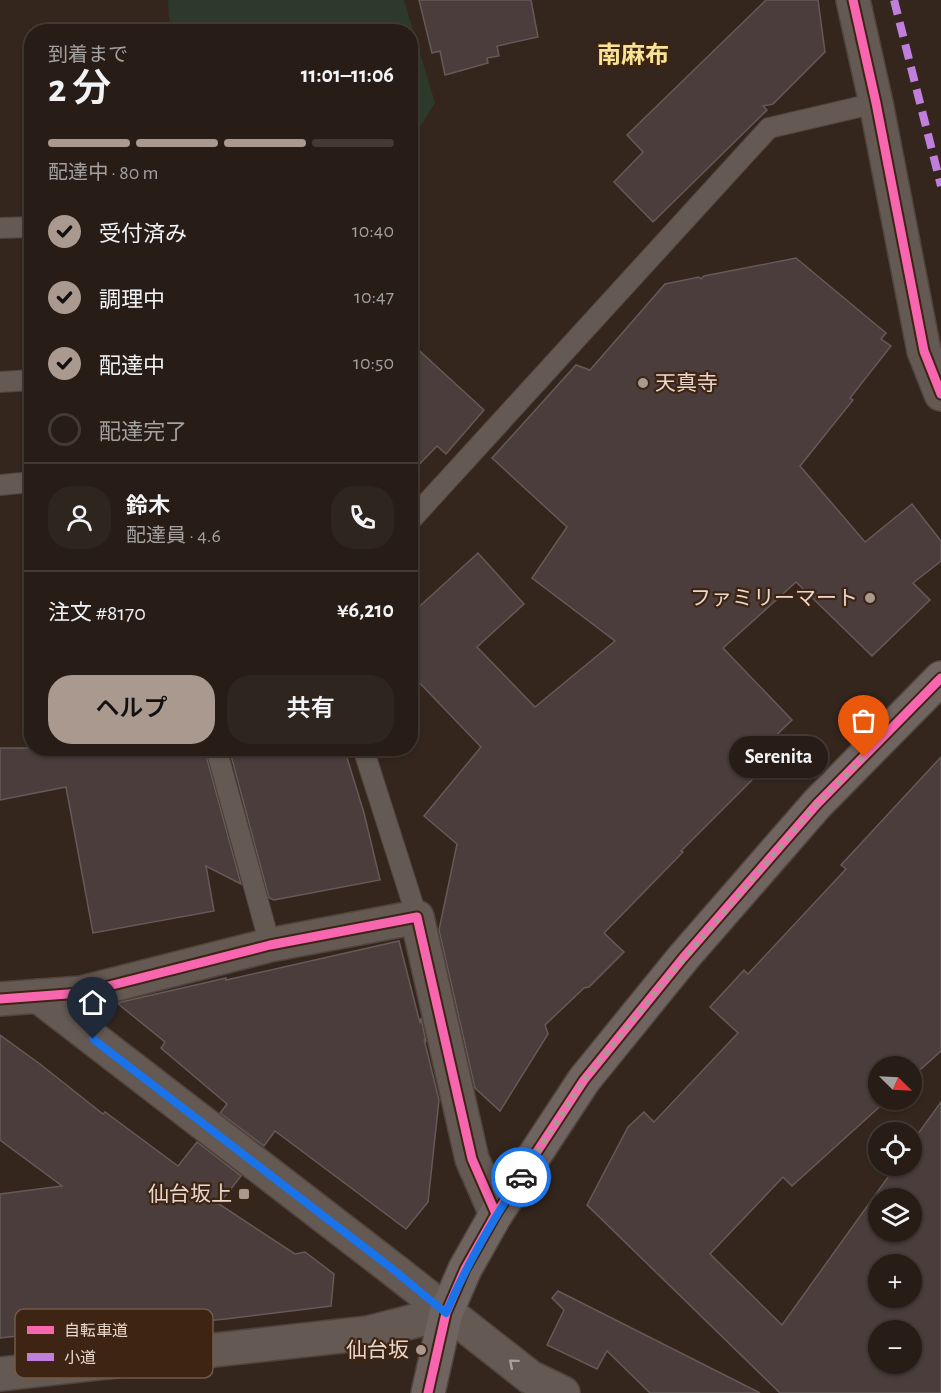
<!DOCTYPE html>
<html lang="ja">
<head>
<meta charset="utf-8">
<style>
  :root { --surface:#271c16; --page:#2f251f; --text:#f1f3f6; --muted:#a4a1a1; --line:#433a35; --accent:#a9998f }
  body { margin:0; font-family:"Alegreya Sans","Noto Sans JP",sans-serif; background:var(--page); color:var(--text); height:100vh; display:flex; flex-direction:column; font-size:22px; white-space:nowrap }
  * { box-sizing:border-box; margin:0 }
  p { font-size:20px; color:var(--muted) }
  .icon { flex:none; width:33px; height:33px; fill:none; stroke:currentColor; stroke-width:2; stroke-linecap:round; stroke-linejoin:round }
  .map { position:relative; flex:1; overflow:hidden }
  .side { position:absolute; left:24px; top:24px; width:394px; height:732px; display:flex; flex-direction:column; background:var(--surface); border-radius:24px; box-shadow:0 2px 4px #0004,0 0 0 2px var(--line) }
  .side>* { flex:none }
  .needle { width:39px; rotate:114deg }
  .tools { position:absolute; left:868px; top:1056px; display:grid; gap:12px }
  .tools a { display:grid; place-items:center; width:54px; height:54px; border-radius:50%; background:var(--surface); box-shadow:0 2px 4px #0004,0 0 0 2px var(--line); font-size:30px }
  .pin { position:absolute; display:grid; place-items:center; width:51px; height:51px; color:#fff; margin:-62px -26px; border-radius:50% 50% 50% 0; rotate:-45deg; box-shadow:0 0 6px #0007 }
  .pin .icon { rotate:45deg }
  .courier { position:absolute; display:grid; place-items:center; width:60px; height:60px; margin:-30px; border:4px solid #1a73e8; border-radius:50%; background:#fff; color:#222; box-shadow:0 2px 8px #0007 }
  .bubble { position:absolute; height:42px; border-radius:21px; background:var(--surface); box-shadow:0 2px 4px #0004,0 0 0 2px var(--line); font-size:20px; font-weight:600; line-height:42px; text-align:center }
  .overview em { font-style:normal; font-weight:600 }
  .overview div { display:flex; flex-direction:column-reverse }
  .overview { display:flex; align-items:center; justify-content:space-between; height:102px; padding:0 24px }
  h1 { font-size:39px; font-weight:600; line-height:45px }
  .bar { display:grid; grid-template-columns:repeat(4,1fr); gap:9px 6px; align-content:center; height:72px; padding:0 24px }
  .bar i { height:8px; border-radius:4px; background:var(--line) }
  .bar .current { background:var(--accent) }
  .bar p { grid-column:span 4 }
  .line { display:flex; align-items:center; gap:15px; padding:0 24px; border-top:2px solid var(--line) }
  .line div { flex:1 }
  .round { display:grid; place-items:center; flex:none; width:63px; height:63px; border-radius:24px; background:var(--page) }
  ol { padding:0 24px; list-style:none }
  li { display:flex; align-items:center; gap:18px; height:66px }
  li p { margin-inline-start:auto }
  li .icon { padding:6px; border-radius:50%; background:var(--accent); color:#111; stroke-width:4 }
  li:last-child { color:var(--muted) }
  li i { width:33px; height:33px; border:3px solid var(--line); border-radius:50% }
  .primary-button { display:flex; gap:12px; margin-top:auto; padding:12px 24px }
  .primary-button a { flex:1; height:69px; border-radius:24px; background:var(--accent); color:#111; font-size:24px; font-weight:600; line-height:69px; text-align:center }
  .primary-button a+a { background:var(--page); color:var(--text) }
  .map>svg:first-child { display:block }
  .green { fill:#2c392b }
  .building { fill:#4a3d3c; stroke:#665958; stroke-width:1.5; fill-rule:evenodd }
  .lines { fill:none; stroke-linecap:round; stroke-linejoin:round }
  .lane-casing { stroke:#50443c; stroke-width:22 }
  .street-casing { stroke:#50443c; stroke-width:36 }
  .secondary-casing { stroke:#50443c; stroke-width:36 }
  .lane { stroke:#645953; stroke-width:20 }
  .street { stroke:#645953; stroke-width:33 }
  .secondary { stroke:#6f6460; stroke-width:33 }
  .quiet { stroke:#c07fdc; stroke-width:8; stroke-dasharray:15 8; stroke-linecap:butt }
  .cycleway-casing { stroke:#3e2413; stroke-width:13 }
  .cycleway { stroke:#f766af; stroke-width:9 }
  .oneway { stroke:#ad9e96 }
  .done { stroke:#a9998f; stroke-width:6; stroke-dasharray:0 10.8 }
  .route { stroke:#1a73e8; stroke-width:8 }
  .poi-dot { fill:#a9998f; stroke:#3e2413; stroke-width:2 }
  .labels { text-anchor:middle; stroke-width:4.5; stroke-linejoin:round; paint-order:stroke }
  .poi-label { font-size:21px; fill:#e8d7cc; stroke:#3e2413; text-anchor:end }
  .quarter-label { font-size:24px; font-weight:bold; fill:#f9e496; stroke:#3e2413 }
  .key { fill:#3e2413; stroke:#715a4a; stroke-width:1.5 }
  .key-label { font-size:16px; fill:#e8d7cc }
</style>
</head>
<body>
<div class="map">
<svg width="941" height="1393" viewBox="0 0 941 1393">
  <rect width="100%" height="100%" fill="#34261d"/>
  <path class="green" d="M 168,0 L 404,0 L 435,103 L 411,141 L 411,32 L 170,31 Z"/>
  <g class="building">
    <path d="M 419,0 L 531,0 L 538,37 L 497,46 L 499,56 L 487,58 L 488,63 L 445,75 L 440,51 L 432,53 Z"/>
    <path d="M 766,0 L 818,0 L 825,52 L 773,104 L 763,106 L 767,110 L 653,222 L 614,182 L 643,152 L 627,135 Z"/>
    <path d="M 796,258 L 886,333 L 881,339 L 891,346 L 850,398 L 853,400 L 800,466 L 865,542 L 912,504 L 941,541 L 941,561 L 913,583 L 930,600 L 872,656 L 796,582 L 723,648 L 792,720 L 764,747 L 774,758 L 681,851 L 683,852 L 604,933 L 624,952 L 589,987 L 584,988 L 545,1025 L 548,1034 L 500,1111 L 475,1088 L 439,930 L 457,844 L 424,816 L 481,747 L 411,674 L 411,614 L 478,553 L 524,604 L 477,647 L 535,707 L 615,641 L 532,578 L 567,527 L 492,458 L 576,365 L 590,370 L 665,284 L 699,277 L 701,279 L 704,276 Z"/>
    <path d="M 411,343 L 484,410 L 446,454 L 437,446 L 411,473 Z"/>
    <path d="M 0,748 L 204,748 L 241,884 L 206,866 L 214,911 L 93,933 L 66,787 L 0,800 Z"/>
    <path d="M 229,748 L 344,748 L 364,813 L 380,880 L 274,900 L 269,898 Z"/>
    <path d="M 941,757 L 941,1051 L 912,1077 L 912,1066 L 879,1066 L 879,1100 L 887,1100 L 792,1186 L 783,1177 L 710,1254 L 782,1325 L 896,1166 L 912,1166 L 912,1142 L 941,1102 L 941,1393 L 780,1393 L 587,1205 L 628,1127 L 644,1112 L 654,1122 L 738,1033 L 710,1007 L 744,970 L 748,974 L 846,869 L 841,865 ZM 879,1198 L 912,1198 L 912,1232 L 879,1232 ZM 879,1264 L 912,1264 L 912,1298 L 879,1298 ZM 879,1330 L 912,1330 L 912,1364 L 879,1364 Z"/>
    <path d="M 399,941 L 420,1023 L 421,1018 L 426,1042 L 424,1039 L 439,1100 L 428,1202 L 406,1229 L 275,1131 L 264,1146 L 220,1113 L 227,1104 L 161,1048 L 165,1042 L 117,1003 L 226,978 L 226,980 Z"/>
    <path d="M 0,1035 L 40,1064 L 103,1114 L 105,1112 L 178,1166 L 197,1142 L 241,1176 L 219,1204 L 295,1254 L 305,1252 L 334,1274 L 331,1306 L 226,1319 L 137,1327 L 138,1322 L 0,1338 L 0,1194 L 62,1186 L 0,1140 Z"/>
    <path d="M 558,1291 L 570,1297 L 760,1393 L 650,1393 L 607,1351 L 597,1369 L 547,1345 L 564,1310 L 552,1298 Z"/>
  </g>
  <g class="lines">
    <g class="lane-casing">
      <g id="lane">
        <path d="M 0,228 L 32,227"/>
        <path d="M 0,382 L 32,380"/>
        <path d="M 0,485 L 32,482"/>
        <path d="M 411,520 L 769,128 L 876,103"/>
        <path d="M 216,748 L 270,945"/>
        <path d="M 363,748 L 417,917"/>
      </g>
    </g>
    <g class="street-casing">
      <g id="street">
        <path d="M 853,0 L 876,103 L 924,351 L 941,394"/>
        <path d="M 38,996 L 390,1267 L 530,1377 L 563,1393"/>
        <path d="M 0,999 L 81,993 L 270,945 L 417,917 L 472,1159 L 496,1214"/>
        <path d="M 0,1374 L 368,1333 L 446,1313"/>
      </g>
    </g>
    <g class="secondary-casing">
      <path id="secondary" d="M 428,1393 L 446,1313 L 465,1269 L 496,1214 L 584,1080 L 683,958 L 817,804 L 941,678"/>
    </g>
    <use href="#lane" class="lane"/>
    <use href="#street" class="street"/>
    <use href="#secondary" class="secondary"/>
    <path class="quiet" d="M 894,0 L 941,186"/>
    <g class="cycleway-casing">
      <g id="cycleway">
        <path d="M 853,0 L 876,103 L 924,351 L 941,394"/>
        <path d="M 0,999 L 81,993 L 270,945 L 417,917 L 472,1159 L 496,1214"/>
        <path d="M 428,1393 L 446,1313 L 465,1269 L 496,1214 L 584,1080 L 683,958 L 817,804 L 941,678"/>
      </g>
    </g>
    <use href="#cycleway" class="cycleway"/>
  </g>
  <defs><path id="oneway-chevron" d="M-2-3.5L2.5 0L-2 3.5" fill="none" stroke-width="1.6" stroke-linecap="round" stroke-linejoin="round" transform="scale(1.5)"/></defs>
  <use class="oneway" href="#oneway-chevron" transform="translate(513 1363) rotate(-140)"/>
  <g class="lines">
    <path class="done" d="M 521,1177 L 584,1080 L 659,988 L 817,804 L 864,757"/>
    <path class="route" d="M 93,1039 L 390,1267 L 446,1313 C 467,1264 492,1221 521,1177"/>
  </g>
  <g class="poi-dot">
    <circle cx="643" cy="383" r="6"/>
    <circle cx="870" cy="598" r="6"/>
    <rect x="238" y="1188" width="12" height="12" rx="3"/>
    <circle cx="421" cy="1350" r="6"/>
  </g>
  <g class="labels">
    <g class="poi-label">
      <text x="655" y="390" text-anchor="start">天真寺</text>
      <text x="858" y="605">ファミリーマート</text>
      <text x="232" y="1201">仙台坂上</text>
      <text x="409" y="1357">仙台坂</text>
    </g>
    <g class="quarter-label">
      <text x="633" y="63">南麻布</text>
    </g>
  </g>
  <rect x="15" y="1309" width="198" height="69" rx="9" class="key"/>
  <rect x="27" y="1326" width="27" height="8" fill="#f766af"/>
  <rect x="27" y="1353" width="27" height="8" fill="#c07fdc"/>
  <g class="key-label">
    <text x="64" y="1336">自転車道</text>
    <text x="64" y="1363">小道</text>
  </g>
</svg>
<div class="tools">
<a><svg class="needle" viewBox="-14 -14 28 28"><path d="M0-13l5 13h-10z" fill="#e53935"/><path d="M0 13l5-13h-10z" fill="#a4a1a1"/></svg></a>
<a><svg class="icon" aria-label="locate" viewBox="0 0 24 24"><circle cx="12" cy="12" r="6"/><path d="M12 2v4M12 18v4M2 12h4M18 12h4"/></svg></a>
<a><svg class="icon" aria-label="layers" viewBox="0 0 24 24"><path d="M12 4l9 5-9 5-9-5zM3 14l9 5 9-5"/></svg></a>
<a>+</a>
<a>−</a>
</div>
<div class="pin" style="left:864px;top:757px;background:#ea580c"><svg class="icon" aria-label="bag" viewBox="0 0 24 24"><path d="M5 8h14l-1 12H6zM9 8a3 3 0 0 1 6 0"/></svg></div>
<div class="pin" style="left:93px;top:1039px;background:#1f2937"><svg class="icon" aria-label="home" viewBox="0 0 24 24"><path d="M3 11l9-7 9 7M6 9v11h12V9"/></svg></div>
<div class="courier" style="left:521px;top:1177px"><svg class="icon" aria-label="car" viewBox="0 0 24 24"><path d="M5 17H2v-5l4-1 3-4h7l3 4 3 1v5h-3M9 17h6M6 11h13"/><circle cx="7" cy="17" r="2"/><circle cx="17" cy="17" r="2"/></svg></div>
<div class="bubble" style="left:729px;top:736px;width:99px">Serenita</div>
<section class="side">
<div class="overview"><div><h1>2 分</h1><p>到着まで</p></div><em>11:01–11:06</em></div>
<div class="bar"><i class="current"></i><i class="current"></i><i class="current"></i><i></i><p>配達中 · 80 m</p></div>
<ol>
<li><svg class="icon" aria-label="check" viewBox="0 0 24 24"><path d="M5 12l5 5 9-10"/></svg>受付済み<p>10:40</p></li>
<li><svg class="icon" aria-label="check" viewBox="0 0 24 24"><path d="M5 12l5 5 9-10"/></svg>調理中<p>10:47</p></li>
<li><svg class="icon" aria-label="check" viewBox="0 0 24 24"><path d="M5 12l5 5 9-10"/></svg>配達中<p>10:50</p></li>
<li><i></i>配達完了</li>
</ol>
<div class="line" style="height:108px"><a class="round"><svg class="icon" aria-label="person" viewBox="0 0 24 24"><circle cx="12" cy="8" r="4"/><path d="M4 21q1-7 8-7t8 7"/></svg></a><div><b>鈴木</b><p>配達員 · 4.6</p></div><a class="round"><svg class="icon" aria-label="phone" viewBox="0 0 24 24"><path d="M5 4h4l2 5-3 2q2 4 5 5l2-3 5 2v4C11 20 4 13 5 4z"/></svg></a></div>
<div class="line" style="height:78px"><div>注文 #8170</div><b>¥6,210</b></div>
<div class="primary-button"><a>ヘルプ</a><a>共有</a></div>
</section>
</div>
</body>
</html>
